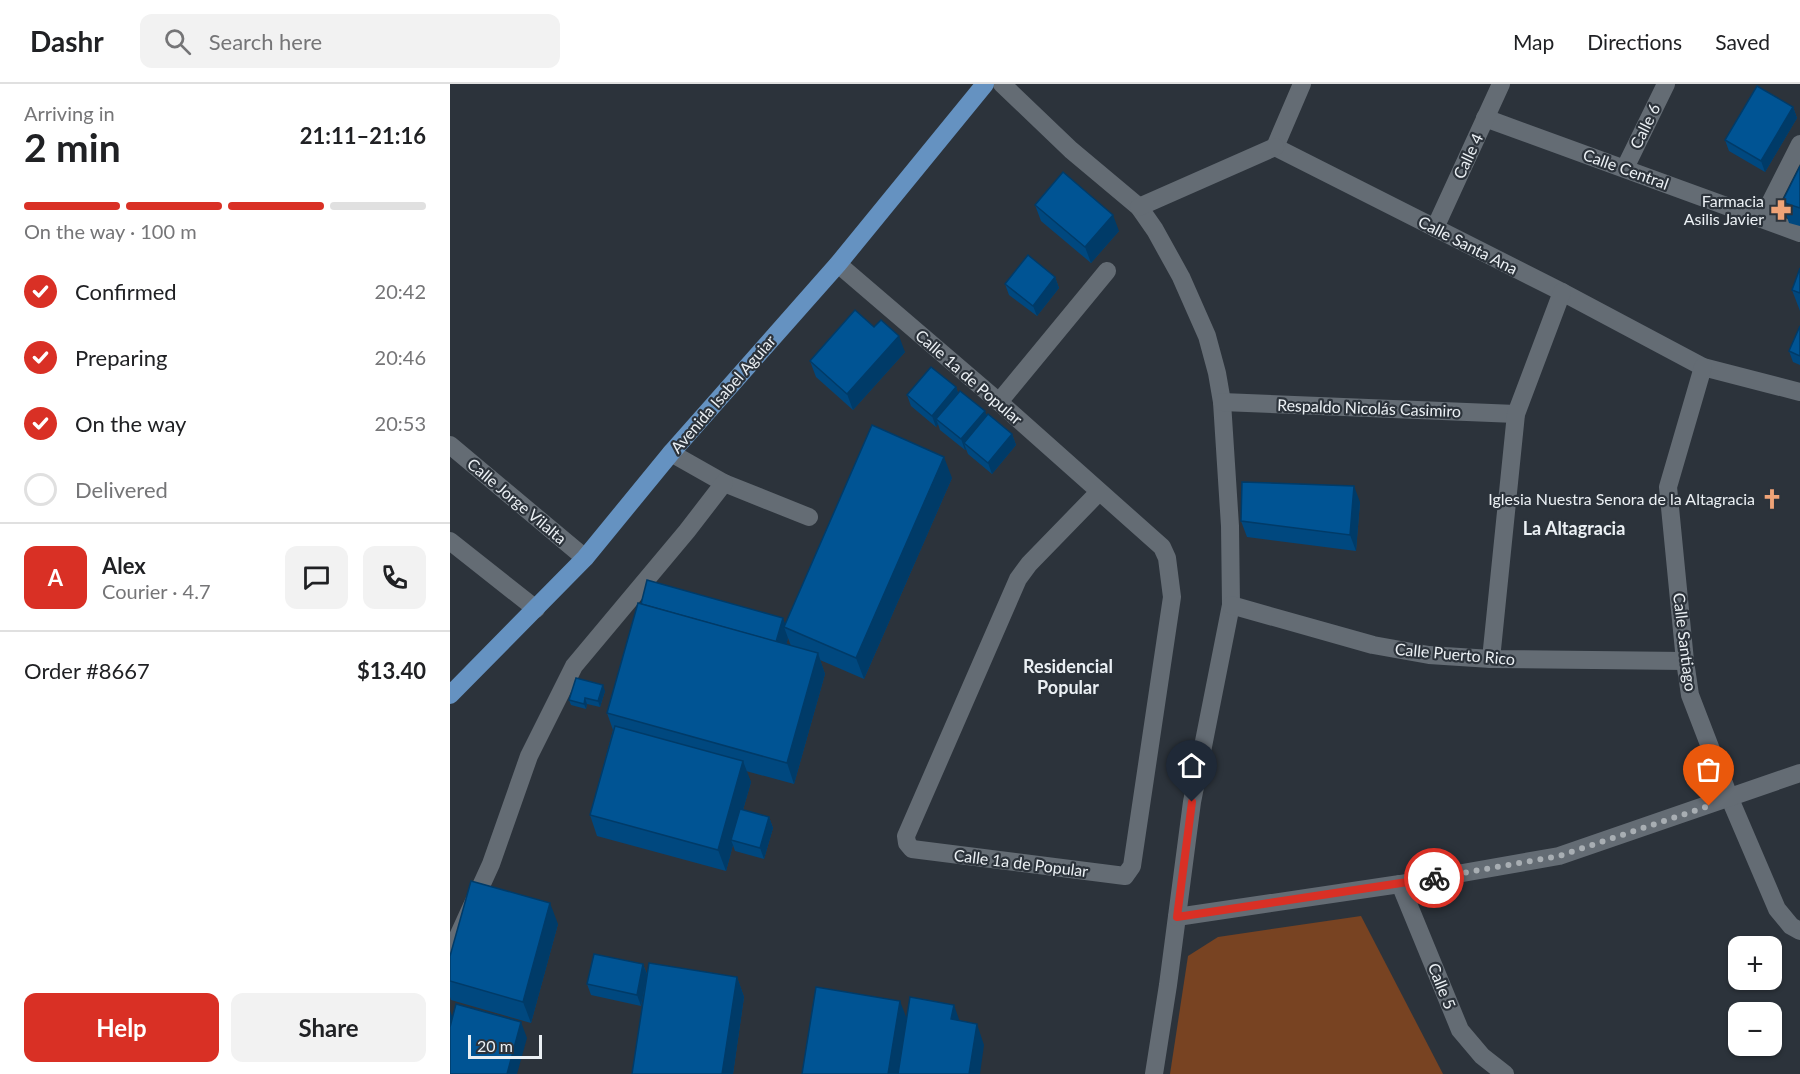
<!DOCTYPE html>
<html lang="en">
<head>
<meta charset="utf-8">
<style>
  :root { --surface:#fff; --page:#f2f2f2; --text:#202124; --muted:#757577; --line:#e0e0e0; --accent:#d93025 }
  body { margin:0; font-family:Lato,sans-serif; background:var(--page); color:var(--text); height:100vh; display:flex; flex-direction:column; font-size:22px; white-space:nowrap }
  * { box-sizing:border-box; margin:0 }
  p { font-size:20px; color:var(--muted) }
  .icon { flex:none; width:33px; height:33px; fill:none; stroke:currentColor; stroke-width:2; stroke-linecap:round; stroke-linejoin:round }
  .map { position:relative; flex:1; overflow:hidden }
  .panel { display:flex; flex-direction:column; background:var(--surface); width:450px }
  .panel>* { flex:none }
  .fabs { position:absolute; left:1278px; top:852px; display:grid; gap:12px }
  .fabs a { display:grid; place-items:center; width:54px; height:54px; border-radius:12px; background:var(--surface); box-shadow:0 2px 4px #0004; font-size:30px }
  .scale { position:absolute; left:18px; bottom:15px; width:74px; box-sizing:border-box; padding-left:6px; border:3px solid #ebf0f4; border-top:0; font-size:16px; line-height:21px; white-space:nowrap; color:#ebf0f4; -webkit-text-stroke:4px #2c333b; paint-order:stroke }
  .pin { position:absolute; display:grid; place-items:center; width:51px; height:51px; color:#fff; margin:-62px -26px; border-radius:50% 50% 50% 0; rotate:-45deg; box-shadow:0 0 6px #0007 }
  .pin .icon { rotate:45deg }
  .courier { position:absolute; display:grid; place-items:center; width:60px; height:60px; margin:-30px; border:4px solid #d93025; border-radius:50%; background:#fff; color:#222; box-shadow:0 2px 8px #0007 }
  .head em { font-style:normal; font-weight:700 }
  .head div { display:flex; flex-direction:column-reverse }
  .head { display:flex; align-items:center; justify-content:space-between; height:102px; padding:0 24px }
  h1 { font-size:39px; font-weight:700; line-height:45px }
  .bar { display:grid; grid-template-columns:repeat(4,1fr); gap:9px 6px; align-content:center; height:72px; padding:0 24px }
  .bar i { height:8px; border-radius:4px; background:var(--line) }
  .bar .active { background:var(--accent) }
  .bar p { grid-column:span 4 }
  .line { display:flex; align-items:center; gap:15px; padding:0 24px; border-top:2px solid var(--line) }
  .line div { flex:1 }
  .round { display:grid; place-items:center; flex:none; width:63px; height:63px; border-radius:12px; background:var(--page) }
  ol { padding:0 24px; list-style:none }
  li { display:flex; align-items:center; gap:18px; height:66px }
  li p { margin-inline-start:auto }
  li .icon { padding:6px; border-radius:50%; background:var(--accent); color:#fff; stroke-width:4 }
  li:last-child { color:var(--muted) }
  li i { width:33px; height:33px; border:3px solid var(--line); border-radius:50% }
  .cta { display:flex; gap:12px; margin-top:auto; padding:12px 24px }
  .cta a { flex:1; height:69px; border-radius:12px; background:var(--accent); color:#fff; font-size:24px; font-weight:700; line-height:69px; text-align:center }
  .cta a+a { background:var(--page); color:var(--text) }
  header { display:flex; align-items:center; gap:36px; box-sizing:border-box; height:84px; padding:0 30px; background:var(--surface); border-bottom:2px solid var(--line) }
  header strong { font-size:28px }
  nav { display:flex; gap:33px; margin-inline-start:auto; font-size:21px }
  .search { width:420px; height:54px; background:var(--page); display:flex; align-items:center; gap:15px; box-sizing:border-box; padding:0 21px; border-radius:12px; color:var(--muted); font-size:22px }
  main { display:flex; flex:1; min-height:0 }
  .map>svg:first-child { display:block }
  .pitch { fill:#784322 }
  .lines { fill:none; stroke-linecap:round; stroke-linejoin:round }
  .minor { stroke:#646c74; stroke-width:18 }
  .major { stroke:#6592c1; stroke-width:18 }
  .wall { fill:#00487f; fill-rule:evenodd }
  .shaded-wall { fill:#003b68 }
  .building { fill:#005494; stroke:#003b68; stroke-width:1.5 }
  .done { stroke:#a8aeb3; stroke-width:6; stroke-dasharray:0 10.8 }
  .route { stroke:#d93025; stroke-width:8 }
  .labels { text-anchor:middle; stroke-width:4.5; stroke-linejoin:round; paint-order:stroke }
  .street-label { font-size:16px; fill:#ebf0f4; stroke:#2c333b }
  .poi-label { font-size:16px; fill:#ebf0f4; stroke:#2c333b; text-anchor:end }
  .neighbourhood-label { font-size:18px; font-weight:bold; fill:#ebf0f4; stroke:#2c333b }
</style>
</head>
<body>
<header>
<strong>Dashr</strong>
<div class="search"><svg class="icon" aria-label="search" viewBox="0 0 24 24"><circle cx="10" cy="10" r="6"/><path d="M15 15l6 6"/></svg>Search here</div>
<nav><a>Map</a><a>Directions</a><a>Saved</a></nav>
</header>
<main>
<section class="panel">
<div class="head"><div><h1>2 min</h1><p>Arriving in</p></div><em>21:11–21:16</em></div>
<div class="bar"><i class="active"></i><i class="active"></i><i class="active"></i><i></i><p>On the way · 100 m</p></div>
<ol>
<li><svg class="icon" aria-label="check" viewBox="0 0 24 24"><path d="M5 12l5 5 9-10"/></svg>Confirmed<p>20:42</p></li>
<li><svg class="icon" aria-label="check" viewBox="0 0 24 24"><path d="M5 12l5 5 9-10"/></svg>Preparing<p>20:46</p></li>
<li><svg class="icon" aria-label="check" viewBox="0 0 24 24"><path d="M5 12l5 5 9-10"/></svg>On the way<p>20:53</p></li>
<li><i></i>Delivered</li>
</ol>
<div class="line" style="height:108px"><b class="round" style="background:var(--accent);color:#fff">A</b><div><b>Alex</b><p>Courier · 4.7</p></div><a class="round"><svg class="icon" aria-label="chat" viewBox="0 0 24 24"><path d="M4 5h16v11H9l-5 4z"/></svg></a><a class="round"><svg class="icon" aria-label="phone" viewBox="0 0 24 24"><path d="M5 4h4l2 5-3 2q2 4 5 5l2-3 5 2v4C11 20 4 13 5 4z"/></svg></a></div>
<div class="line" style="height:78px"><div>Order #8667</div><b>$13.40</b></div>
<div class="cta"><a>Help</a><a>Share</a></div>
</section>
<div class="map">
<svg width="1350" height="990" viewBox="0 0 1350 990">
  <rect width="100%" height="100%" fill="#2c333b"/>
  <path class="pitch" d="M 911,832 L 993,990 L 720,990 L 738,872 L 768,853 Z"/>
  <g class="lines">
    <g class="minor">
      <path d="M 552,0 L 621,66 L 689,123 L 705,146 L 731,193 L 757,252 L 767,289 L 772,318 L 780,442 L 781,521 L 742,718 L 718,901 L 704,990"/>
      <path d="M 1035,34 L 1350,149"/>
      <path d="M 825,63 L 1112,208 L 1253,283 L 1350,308"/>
      <path d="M 825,63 L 852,0"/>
      <path d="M 1175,84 L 1216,0"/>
      <path d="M 689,123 L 825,63"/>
      <path d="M 1312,135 L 1350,60"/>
      <path d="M 985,144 L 1051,0"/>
      <path d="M 388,180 L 549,318 L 712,463 L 717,474 L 722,513 L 682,782 L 675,792 L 462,765 L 457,759 L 456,752 L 568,495 L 579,480 L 649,408"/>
      <path d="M 1253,283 L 1218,403 L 1235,577 L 1240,611 L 1280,715 L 1327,825 L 1341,842 L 1350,847"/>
      <path d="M 549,318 L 657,187"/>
      <path d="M 772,318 L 1066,330"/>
      <path d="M 0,361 L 135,474"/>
      <path d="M 221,369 L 274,399 L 359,433"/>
      <path d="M 0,457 L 86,525"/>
      <path d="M 781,521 L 923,561 L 979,571 L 1041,575 L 1235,577"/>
      <path d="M 1041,575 L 1066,330 L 1112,208"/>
      <path d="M 950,800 L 1010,946 L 1032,972 L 1055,990"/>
      <path d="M 727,833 L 950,800 L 1109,772 L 1350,689"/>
      <path d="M 0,870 L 41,780 L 79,672 L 124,582 L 237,447 L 274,399"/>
    </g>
    <path class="major" d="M 0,611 L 135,474 L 221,369 L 388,180 L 535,0"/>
  </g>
  <g class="wall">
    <path d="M 1343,23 L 1347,34 L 1315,88 L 1279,67 L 1275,56 Z"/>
    <path d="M 1350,82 L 1350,142 L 1339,139 L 1332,118 Z"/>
    <path d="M 585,121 L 669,147 L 641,179 L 591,137 Z"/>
    <path d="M 1350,184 L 1350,227 L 1342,206 Z"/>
    <path d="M 605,193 L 609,204 L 587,232 L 559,211 L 555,200 Z"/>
    <path d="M 1350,242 L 1350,281 L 1343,278 L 1339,267 Z"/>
    <path d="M 424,243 L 455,268 L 403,326 L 366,293 L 360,277 Z"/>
    <path d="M 506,303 L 508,309 L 562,350 L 566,361 L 542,390 L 518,370 L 516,365 L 515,366 L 490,346 L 488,340 L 486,343 L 461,322 L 457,311 Z"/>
    <path d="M 502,394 L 414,595 L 370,576 L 375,590 L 344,700 L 296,687 L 301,698 L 293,726 L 319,733 L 323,744 L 314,775 L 285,767 L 283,761 L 276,787 L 147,752 L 140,731 L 163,646 L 157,629 L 336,540 ZM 338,554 L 341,562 L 336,561 Z"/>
    <path d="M 910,418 L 906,467 L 797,453 L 791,437 Z"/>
    <path d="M 155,607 L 150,623 L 137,620 L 136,625 L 121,621 L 119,616 Z"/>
    <path d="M 108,840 L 81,939 L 1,916 L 0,913 L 0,872 Z"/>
    <path d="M 193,880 L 197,890 L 287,893 L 294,913 L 283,990 L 182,990 L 196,900 L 191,922 L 141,911 L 137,900 Z"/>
  </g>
  <g class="shaded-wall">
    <path d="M 1343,23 L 1347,34 L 1315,88 L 1311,77 Z"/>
    <path d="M 663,131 L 669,147 L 641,179 L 635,163 Z"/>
    <path d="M 605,193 L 609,204 L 587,232 L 583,222 Z"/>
    <path d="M 449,252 L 455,268 L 403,326 L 397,310 Z"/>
    <path d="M 506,303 L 510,314 L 486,335 L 488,340 L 486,343 L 482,332 Z"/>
    <path d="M 535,327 L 539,338 L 514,359 L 516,365 L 515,366 L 511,355 Z"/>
    <path d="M 562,350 L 566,361 L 542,390 L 538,379 Z"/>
    <path d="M 494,373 L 502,394 L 414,595 L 406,574 Z"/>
    <path d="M 904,402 L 910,418 L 906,467 L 900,451 Z"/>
    <path d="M 333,534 L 337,545 L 334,543 L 338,554 L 332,576 L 326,560 Z"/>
    <path d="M 368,569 L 375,590 L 344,700 L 337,679 Z"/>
    <path d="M 153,601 L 155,607 L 150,623 L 148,617 Z"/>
    <path d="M 135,614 L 137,620 L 136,625 L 134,620 Z"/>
    <path d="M 293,677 L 301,698 L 284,757 L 281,756 L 283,761 L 276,787 L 268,766 Z"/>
    <path d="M 319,733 L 323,744 L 314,775 L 310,764 Z"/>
    <path d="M 100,819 L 108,840 L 81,939 L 73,918 Z"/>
    <path d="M 193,880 L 197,891 L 191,922 L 187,911 Z"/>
    <path d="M 287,893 L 294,913 L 283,990 L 272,990 Z"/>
    <path d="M 450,917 L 458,938 L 449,990 L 438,990 Z"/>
    <path d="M 504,921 L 511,941 L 501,935 Z"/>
    <path d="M 0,926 L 7,947 L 0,973 Z"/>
    <path d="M 71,938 L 77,954 L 67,990 L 57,990 Z"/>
    <path d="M 527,940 L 534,961 L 530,990 L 519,990 Z"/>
  </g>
  <g class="building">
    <path d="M 1307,2 L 1343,23 L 1311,77 L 1275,56 Z"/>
    <path d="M 1350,82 L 1350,124 L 1332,118 Z"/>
    <path d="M 613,88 L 663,131 L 635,163 L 585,121 Z"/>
    <path d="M 578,171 L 605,193 L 583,222 L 555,200 Z"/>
    <path d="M 1350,184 L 1350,209 L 1342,206 Z"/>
    <path d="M 405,226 L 424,243 L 431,236 L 449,252 L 397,310 L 360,277 Z"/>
    <path d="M 1350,242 L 1350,272 L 1339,267 Z"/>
    <path d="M 481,283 L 506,303 L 482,332 L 457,311 Z"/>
    <path d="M 510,307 L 535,327 L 511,355 L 486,335 Z"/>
    <path d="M 538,330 L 562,350 L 538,379 L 514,359 Z"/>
    <path d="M 422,341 L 494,373 L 406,574 L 334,543 Z"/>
    <path d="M 792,398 L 904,402 L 900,451 L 791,437 Z"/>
    <path d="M 197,496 L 333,534 L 326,558 L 191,520 Z"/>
    <path d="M 188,519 L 368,569 L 337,679 L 157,629 Z"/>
    <path d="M 126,594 L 153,601 L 148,617 L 135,614 L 134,620 L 119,616 Z"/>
    <path d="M 165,642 L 293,677 L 268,766 L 140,731 Z"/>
    <path d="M 290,725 L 319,733 L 310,764 L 281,756 Z"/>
    <path d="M 21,797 L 100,819 L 73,918 L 0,897 L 0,872 Z"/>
    <path d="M 144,870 L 193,880 L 187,911 L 137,900 Z"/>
    <path d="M 199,879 L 287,893 L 272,990 L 182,990 Z"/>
    <path d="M 366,903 L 450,917 L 438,990 L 352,990 Z"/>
    <path d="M 460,913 L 504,921 L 501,935 L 527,940 L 519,990 L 448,990 Z"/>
    <path d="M 6,920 L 71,938 L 57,990 L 0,990 L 0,943 Z"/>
  </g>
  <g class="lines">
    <path class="done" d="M 984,794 L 1109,772 L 1259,722"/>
    <path class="route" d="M 742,718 L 727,833 L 984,794"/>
  </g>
  <defs>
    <g id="pharmacy-bare" transform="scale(1.62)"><path d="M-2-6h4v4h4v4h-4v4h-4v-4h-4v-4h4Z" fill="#efa377" stroke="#2c333b" stroke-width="2.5" paint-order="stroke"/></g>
    <g id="church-bare" transform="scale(1.62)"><path d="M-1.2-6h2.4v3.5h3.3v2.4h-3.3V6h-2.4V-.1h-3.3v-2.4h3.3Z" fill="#efa377" stroke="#2c333b" stroke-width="2.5" paint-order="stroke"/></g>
  </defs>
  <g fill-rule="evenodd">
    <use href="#pharmacy-bare" x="1331" y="126"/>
    <use href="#church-bare" x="1322" y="415"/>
  </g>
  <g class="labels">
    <g class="street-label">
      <text transform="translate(1195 42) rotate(-64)" y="6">Calle 6</text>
      <text transform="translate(1018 72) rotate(-65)" y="6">Calle 4</text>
      <text transform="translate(1176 85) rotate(20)" y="6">Calle Central</text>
      <text transform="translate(1018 161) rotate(27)" y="6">Calle Santa Ana</text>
      <text transform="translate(519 293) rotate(41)" y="6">Calle 1a de Popular</text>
      <text transform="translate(273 310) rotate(-49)" y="6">Avenida Isabel Aguiar</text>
      <text transform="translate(919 324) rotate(2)" y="6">Respaldo Nicolás Casimiro</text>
      <text transform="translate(67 417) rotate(40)" y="6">Calle Jorge Vilalta</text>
      <text transform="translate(1235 558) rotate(83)" y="6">Calle Santiago</text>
      <text transform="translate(1005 570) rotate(5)" y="6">Calle Puerto Rico</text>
      <text transform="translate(571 779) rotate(7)" y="6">Calle 1a de Popular</text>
      <text transform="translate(992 902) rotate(68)" y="6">Calle 5</text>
    </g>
    <g class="poi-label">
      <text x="1314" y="123">Farmacia<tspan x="1314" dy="18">Asilis Javier</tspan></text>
      <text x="1305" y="421">Iglesia Nuestra Senora de la Altagracia</text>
    </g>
    <g class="neighbourhood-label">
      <text x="1124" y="451">La Altagracia</text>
      <text x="618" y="589">Residencial<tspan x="618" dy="21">Popular</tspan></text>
    </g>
  </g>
</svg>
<div class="fabs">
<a>+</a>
<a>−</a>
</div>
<div class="scale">20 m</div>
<div class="pin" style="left:1259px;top:722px;background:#ea580c"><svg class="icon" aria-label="bag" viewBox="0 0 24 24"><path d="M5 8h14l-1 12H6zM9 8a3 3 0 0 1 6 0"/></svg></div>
<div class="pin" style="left:742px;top:718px;background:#1f2937"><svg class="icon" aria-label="home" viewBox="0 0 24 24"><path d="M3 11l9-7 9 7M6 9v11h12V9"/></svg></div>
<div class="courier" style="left:984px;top:794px"><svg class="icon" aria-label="bike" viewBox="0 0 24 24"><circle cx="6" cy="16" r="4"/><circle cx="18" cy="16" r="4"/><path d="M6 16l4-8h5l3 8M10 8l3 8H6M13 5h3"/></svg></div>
</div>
</main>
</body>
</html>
